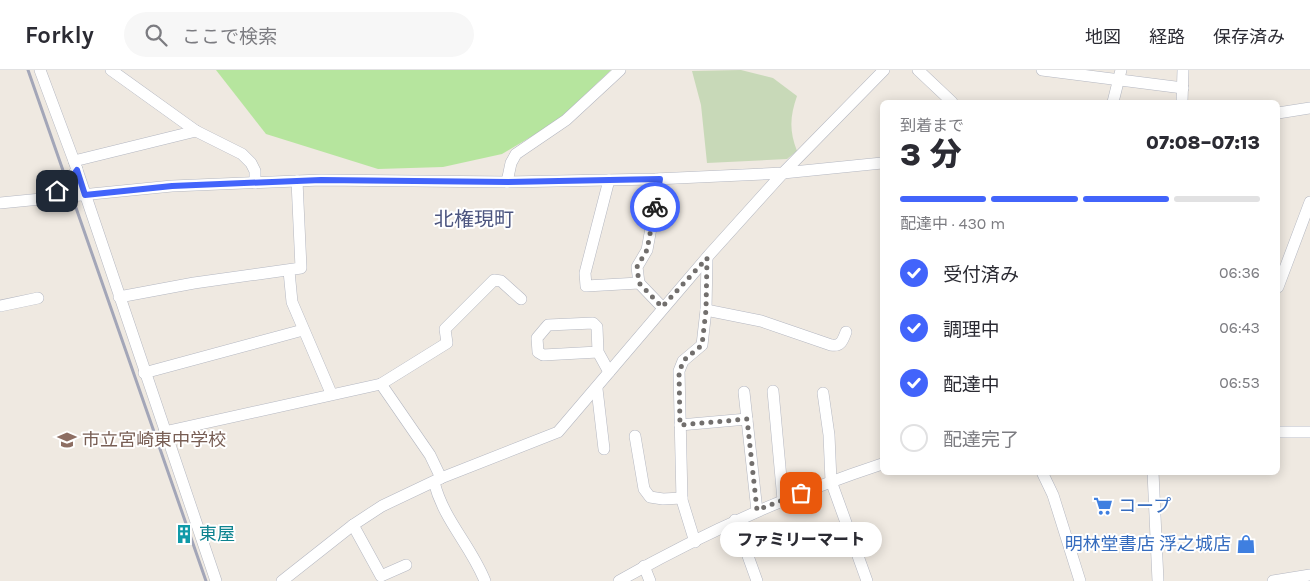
<!DOCTYPE html>
<html lang="ja">
<head>
<meta charset="utf-8">
<style>
  :root { --surface:#fff; --page:#f7f7f7; --text:#2b2b33; --muted:#7c7c81; --line:#e1e1e2; --accent:#4264fb }
  body { margin:0; font-family:Karla,"Noto Sans JP",sans-serif; background:var(--page); color:var(--text); height:100vh; display:flex; flex-direction:column; font-size:19px; white-space:nowrap }
  * { box-sizing:border-box; margin:0 }
  p { font-size:16px; color:var(--muted) }
  .icon { flex:none; width:28px; height:28px; fill:none; stroke:currentColor; stroke-width:2; stroke-linecap:round; stroke-linejoin:round }
  .map { position:relative; flex:1; overflow:hidden }
  .details { position:absolute; left:880px; top:30px; width:400px; height:375px; display:flex; flex-direction:column; background:var(--surface); border-radius:8px; box-shadow:0 2px 12px #0003 }
  .details>* { flex:none }
  .pin { position:absolute; display:grid; place-items:center; width:42px; height:42px; color:#fff; margin:-21px; border-radius:10px; box-shadow:0 2px 8px #0006 }
  .courier { position:absolute; display:grid; place-items:center; width:50px; height:50px; margin:-25px; border:4px solid #4264fb; border-radius:50%; background:#fff; color:#222; box-shadow:0 1px 6px #0007 }
  .bubble { position:absolute; height:35px; border-radius:18px; background:var(--surface); box-shadow:0 2px 12px #0003; font-size:16px; font-weight:800; line-height:35px; text-align:center }
  .summary em { font-style:normal; font-weight:800 }
  .summary div { display:flex; flex-direction:column-reverse }
  .summary { display:flex; align-items:center; justify-content:space-between; height:85px; padding:0 20px }
  h1 { font-size:32px; font-weight:800; line-height:38px }
  .bar { display:grid; grid-template-columns:repeat(4,1fr); gap:8px 5px; align-content:center; height:60px; padding:0 20px }
  .bar i { height:6px; border-radius:4px; background:var(--line) }
  .bar .on { background:var(--accent) }
  .bar p { grid-column:span 4 }
  ol { padding:0 20px; list-style:none }
  li { display:flex; align-items:center; gap:15px; height:55px }
  li p { margin-inline-start:auto }
  li .icon { padding:5px; border-radius:50%; background:var(--accent); color:#fff; stroke-width:4 }
  li:last-child { color:var(--muted) }
  li i { width:28px; height:28px; border:2px solid var(--line); border-radius:50% }
  header { display:flex; align-items:center; gap:30px; box-sizing:border-box; height:70px; padding:0 25px; background:var(--surface); border-bottom:1px solid var(--line) }
  header strong { font-size:24px }
  nav { display:flex; gap:28px; margin-inline-start:auto; font-size:18px }
  .search { width:350px; height:45px; background:var(--page); display:flex; align-items:center; gap:12px; box-sizing:border-box; padding:0 18px; border-radius:28px; color:var(--muted); font-size:19px }
  .map>svg:first-child { display:block }
  .green { fill:#b6e59e }
  .cemetery { fill:#c8d9b8 }
  .lines { fill:none; stroke-linecap:round; stroke-linejoin:round }
  .minor-casing { stroke:#b4b7c1; stroke-width:12 }
  .minor { stroke:#fff; stroke-width:11 }
  .rail { stroke:#a3a6b8; stroke-width:3 }
  .done { stroke:#726f6d; stroke-width:5; stroke-dasharray:0 9 }
  .route { stroke:#4264fb; stroke-width:6 }
  .labels { text-anchor:middle; stroke-width:4; stroke-linejoin:round; paint-order:stroke }
  .education-label { font-size:18px; fill:#785e54; stroke:#fff; text-anchor:start }
  .shop-label { font-size:18px; fill:#366cbe; stroke:#fff; text-anchor:start }
  .culture-label { font-size:18px; fill:#0d838f; stroke:#fff; text-anchor:start }
  .quarter-label { font-size:20px; fill:#4d5680; stroke:#fff }
</style>
</head>
<body>
<header>
<strong>Forkly</strong>
<div class="search"><svg class="icon" aria-label="search" viewBox="0 0 24 24"><circle cx="10" cy="10" r="6"/><path d="M15 15l6 6"/></svg>ここで検索</div>
<nav><a>地図</a><a>経路</a><a>保存済み</a></nav>
</header>
<div class="map">
<svg width="1310" height="511" viewBox="0 0 1310 511">
  <rect width="100%" height="100%" fill="#efe9e1"/>
  <path class="green" d="M 216,0 L 611,0 L 556,52 L 502,84 L 443,97 L 378,99 L 266,64 Z"/>
  <path class="cemetery" d="M 741,0 L 773,8 L 797,26 C 790,46 789,61 797,81 L 787,89 L 707,93 L 701,35 L 692,1 Z"/>
  <g class="lines">
    <g class="minor-casing">
      <g id="minor">
        <path d="M 40,0 L 74,91 L 216,511"/>
        <path d="M 111,0 L 196,61 L 242,84 L 251,93 L 255,101 L 255,113"/>
        <path d="M 918,0 L 952,32"/>
        <path d="M 1042,0 L 1183,18"/>
        <path d="M 1113,32 L 1121,0"/>
        <path d="M 1182,32 L 1183,0"/>
        <path d="M 1278,43 L 1310,38"/>
        <path d="M 74,91 L 196,61"/>
        <path d="M 609,110 L 585,203 L 586,216 L 639,213 L 662,237"/>
        <path d="M 507,112 L 511,93 L 516,84 L 566,50 L 620,0"/>
        <path d="M 43,127 L 67,114 L 77,99"/>
        <path d="M 0,133 L 172,116 L 321,110 L 507,112 L 655,109 L 783,103 L 882,93"/>
        <path d="M 289,201 L 292,232 L 331,323"/>
        <path d="M 639,213 L 637,197 L 647,180 L 660,109"/>
        <path d="M 1278,217 L 1310,132"/>
        <path d="M 119,227 L 194,213 L 301,198 L 297,111"/>
        <path d="M 0,236 L 38,228"/>
        <path d="M 706,240 L 761,251 L 831,275 C 841,277 843,270 846,262"/>
        <path d="M 598,282 L 543,285 L 538,282 L 537,268 L 548,255 L 593,253 L 597,257 L 598,282 L 609,302"/>
        <path d="M 144,303 L 303,260"/>
        <path d="M 381,314 L 430,385 L 441,408"/>
        <path d="M 597,319 L 604,379"/>
        <path d="M 773,321 L 783,430"/>
        <path d="M 744,322 L 757,441"/>
        <path d="M 823,323 L 829,365 L 831,411 L 867,511"/>
        <path d="M 680,355 L 747,349"/>
        <path d="M 164,362 L 381,314 L 447,273 L 445,259 L 494,210 L 501,211 L 521,229"/>
        <path d="M 1278,362 L 1310,362"/>
        <path d="M 635,366 L 644,419 L 650,427 L 663,429 L 682,428"/>
        <path d="M 1042,402 L 1053,425 L 1080,511"/>
        <path d="M 1153,402 L 1158,511"/>
        <path d="M 434,412 C 444,451 470,474 485,511"/>
        <path d="M 735,450 L 757,511"/>
        <path d="M 353,455 L 381,506 L 406,495"/>
        <path d="M 695,472 L 682,430 L 679,301 L 683,291 L 702,275 L 706,240 L 707,188"/>
        <path d="M 644,496 L 650,511"/>
        <path d="M 282,511 L 353,455 L 382,436 L 441,408 L 558,362 L 709,185 L 783,103 L 884,0"/>
        <path d="M 619,511 C 703,463 791,424 882,394"/>
        <path d="M 1273,511 L 1310,505"/>
      </g>
    </g>
    <use href="#minor" class="minor"/>
    <path class="rail" d="M 28,0 L 206,511"/>
  </g>
  <g class="lines">
    <path class="done" d="M 655,137 L 647,180 L 637,197 L 639,213 L 662,237 L 707,188 L 706,240 L 702,275 L 684,290 L 679,302 L 680,355 L 747,349 L 757,440 L 801,423"/>
    <path class="route" d="M 57,121 L 67,114 L 77,100 L 85,125 L 172,116 L 321,110 L 508,112 L 660,109 L 655,137"/>
  </g>
  <defs>
    <g id="school-bare" transform="scale(1.5)"><path d="M0-5L7-2L0 1L-7-2ZM-4 1L0 2.5L4 1V4Q0 6-4 4Z" fill="#8d6e63" stroke="#fff" stroke-width="2.5" paint-order="stroke"/></g>
    <g id="supermarket-bare" transform="scale(1.5)"><path d="M-6-5.5h2.5l.6 2H6L4.5 2H-2.5L-4.4-4H-6ZM-1.5 3.2a1.3 1.3 0 1 0 .1 0ZM3 3.2a1.3 1.3 0 1 0 .1 0Z" fill="#3f7fe0" stroke="#fff" stroke-width="2.5" paint-order="stroke"/></g>
    <g id="building-bare" transform="scale(1.5)"><path d="M-4-6H4V6H1V3H-1V6H-4ZM-2.5-4.3h1.7v1.8h-1.7ZM.8-4.3h1.7v1.8H.8ZM-2.5-1h1.7V.8h-1.7ZM.8-1h1.7V.8H.8Z" fill="#0f9aa8" stroke="#fff" stroke-width="2.5" paint-order="stroke"/></g>
    <g id="shop-bare" transform="scale(1.5)"><path d="M-5-2.5h2.3a2.7 3.5 0 0 1 5.4 0H5L5.5 6h-11ZM-1.5-2.5h3a1.5 2.3 0 0 0-3 0Z" fill="#3f7fe0" stroke="#fff" stroke-width="2.5" paint-order="stroke"/></g>
  </defs>
  <g fill-rule="evenodd">
    <use href="#school-bare" x="67" y="370"/>
    <use href="#supermarket-bare" x="1103" y="436"/>
    <use href="#building-bare" x="184" y="464"/>
    <use href="#shop-bare" x="1246" y="474"/>
  </g>
  <g class="labels">
    <g class="education-label">
      <text x="82" y="376">市立宮崎東中学校</text>
    </g>
    <g class="shop-label">
      <text x="1118" y="442">コープ</text>
      <text x="1231" y="480" text-anchor="end">明林堂書店 浮之城店</text>
    </g>
    <g class="culture-label">
      <text x="199" y="470">東屋</text>
    </g>
    <g class="quarter-label">
      <text x="474" y="156">北権現町</text>
    </g>
  </g>
</svg>
<div class="pin" style="left:801px;top:423px;background:#ea580c"><svg class="icon" aria-label="bag" viewBox="0 0 24 24"><path d="M5 8h14l-1 12H6zM9 8a3 3 0 0 1 6 0"/></svg></div>
<div class="pin" style="left:57px;top:121px;background:#1f2937"><svg class="icon" aria-label="home" viewBox="0 0 24 24"><path d="M3 11l9-7 9 7M6 9v11h12V9"/></svg></div>
<div class="courier" style="left:655px;top:137px"><svg class="icon" aria-label="bike" viewBox="0 0 24 24"><circle cx="6" cy="16" r="4"/><circle cx="18" cy="16" r="4"/><path d="M6 16l4-8h5l3 8M10 8l3 8H6M13 5h3"/></svg></div>
<div class="bubble" style="left:720px;top:452px;width:162px">ファミリーマート</div>
<section class="details">
<div class="summary"><div><h1>3 分</h1><p>到着まで</p></div><em>07:08–07:13</em></div>
<div class="bar"><i class="on"></i><i class="on"></i><i class="on"></i><i></i><p>配達中 · 430 m</p></div>
<ol>
<li><svg class="icon" aria-label="check" viewBox="0 0 24 24"><path d="M5 12l5 5 9-10"/></svg>受付済み<p>06:36</p></li>
<li><svg class="icon" aria-label="check" viewBox="0 0 24 24"><path d="M5 12l5 5 9-10"/></svg>調理中<p>06:43</p></li>
<li><svg class="icon" aria-label="check" viewBox="0 0 24 24"><path d="M5 12l5 5 9-10"/></svg>配達中<p>06:53</p></li>
<li><i></i>配達完了</li>
</ol>
</section>
</div>
</body>
</html>
